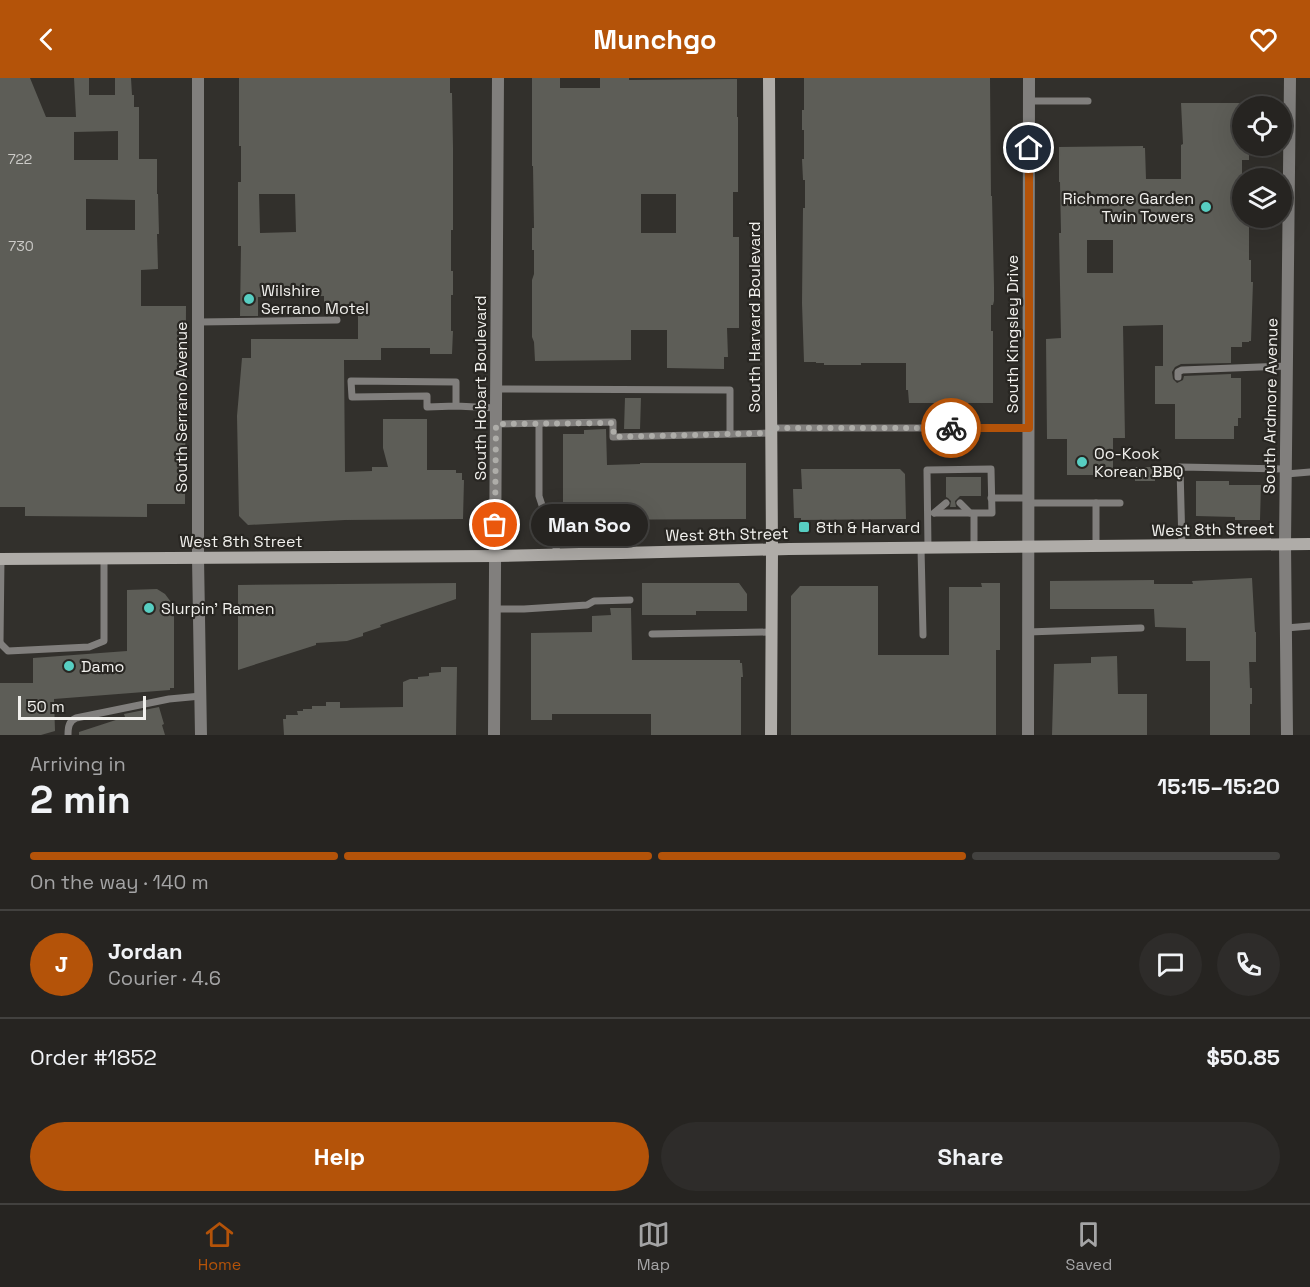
<!DOCTYPE html>
<html lang="en">
<head>
<meta charset="utf-8">
<style>
  :root { --surface:#262421; --page:#2e2c2a; --text:#f1f3f6; --muted:#a4a4a5; --line:#42413f; --accent:#b45309 }
  body { margin:0; font-family:"Space Grotesk",sans-serif; background:var(--page); color:var(--text); height:100vh; display:flex; flex-direction:column; font-size:22px; white-space:nowrap }
  * { box-sizing:border-box; margin:0 }
  p { font-size:20px; color:var(--muted) }
  .icon { flex:none; width:33px; height:33px; fill:none; stroke:currentColor; stroke-width:2; stroke-linecap:round; stroke-linejoin:round }
  .map { position:relative; height:657px; overflow:hidden }
  .drawer { display:flex; flex-direction:column; background:var(--surface); flex:1 }
  .drawer>* { flex:none }
  .tools { position:absolute; left:1232px; top:18px; display:grid; gap:12px }
  .tools a { display:grid; place-items:center; width:60px; height:60px; border-radius:50%; background:var(--surface); box-shadow:0 6px 24px #0002,0 0 0 2px var(--line); font-size:30px }
  .scale { position:absolute; left:18px; bottom:15px; width:128px; box-sizing:border-box; padding-left:6px; border:3px solid #f1f0ed; border-top:0; font-size:16px; line-height:21px; white-space:nowrap; color:#f1f0ed; -webkit-text-stroke:4px #282622; paint-order:stroke }
  .pin { position:absolute; display:grid; place-items:center; width:51px; height:51px; color:#fff; margin:-26px; border:3px solid #fff; border-radius:50%; box-shadow:0 2px 6px #0007 }
  .courier { position:absolute; display:grid; place-items:center; width:60px; height:60px; margin:-30px; border:4px solid #b45309; border-radius:50%; background:#fff; color:#222; box-shadow:0 2px 8px #0007 }
  .bubble { position:absolute; height:42px; border-radius:21px; background:var(--surface); box-shadow:0 6px 24px #0002,0 0 0 2px var(--line); font-size:20px; font-weight:600; line-height:42px; text-align:center }
  .head em { font-style:normal; font-weight:600 }
  .head div { display:flex; flex-direction:column-reverse }
  .head { display:flex; align-items:center; justify-content:space-between; height:102px; padding:0 30px }
  h1 { font-size:39px; font-weight:600; line-height:45px }
  .bar { display:grid; grid-template-columns:repeat(4,1fr); gap:9px 6px; align-content:center; height:72px; padding:0 30px }
  .bar i { height:8px; border-radius:4px; background:var(--line) }
  .bar .active { background:var(--accent) }
  .bar p { grid-column:span 4 }
  .line { display:flex; align-items:center; gap:15px; padding:0 30px; border-top:2px solid var(--line) }
  .line div { flex:1 }
  .round { display:grid; place-items:center; flex:none; width:63px; height:63px; border-radius:32px; background:var(--page) }
  .cta { display:flex; gap:12px; margin-top:auto; padding:12px 30px }
  .cta a { flex:1; height:69px; border-radius:36px; background:var(--accent); color:#fff; font-size:24px; font-weight:600; line-height:69px; text-align:center }
  .cta a+a { background:var(--page); color:var(--text) }
  header { display:flex; justify-content:space-between; align-items:center; height:78px; padding:0 30px; background:var(--accent); color:#fff; font-size:27px; font-weight:600 }
  .tab-bar { display:flex; justify-content:space-around; align-items:center; height:84px; border-top:2px solid var(--line); background:var(--surface); font-size:16px; color:var(--muted) }
  .tab-bar a { display:grid; justify-items:center; gap:3px }
  .tab-bar .active { color:var(--accent) }
  .map>svg:first-child { display:block }
  .building { fill:#5d5d57; fill-rule:evenodd }
  .lines { fill:none; stroke-linecap:round; stroke-linejoin:round }
  .lane { stroke:#817f7d; stroke-width:7 }
  .street { stroke:#817f7d; stroke-width:12 }
  .secondary { stroke:#afaca8; stroke-width:12 }
  .done { stroke:#aeada9; stroke-width:6; stroke-dasharray:0 10.8 }
  .route { stroke:#b45309; stroke-width:8 }
  .poi-dot { fill:#57cec2; stroke:#282622; stroke-width:2 }
  .labels { text-anchor:middle; stroke-width:4.5; stroke-linejoin:round; paint-order:stroke }
  .number-label { font-size:14px; fill:#cccbc8 }
  .poi-label { font-size:16px; fill:#f1f0ed; stroke:#282622; text-anchor:start }
  .street-label { font-size:16px; fill:#f1f0ed; stroke:#282622 }
</style>
</head>
<body>
<header><svg class="icon" aria-label="back" viewBox="0 0 24 24"><path d="M15 5l-7 7 7 7"/></svg>Munchgo<svg class="icon" aria-label="heart" viewBox="0 0 24 24"><path d="M12 20l-8-8c-3-5 5-10 8-4 3-6 11-1 8 4z"/></svg></header>
<div class="map">
<svg width="1310" height="657" viewBox="0 0 1310 657">
  <rect width="100%" height="100%" fill="#32302c"/>
  <g class="building">
    <path d="M 0,0 L 30,0 L 46,39 L 76,39 L 74,0 L 89,0 L 89,17 L 115,17 L 115,0 L 131,0 L 132,17 L 134,17 L 134,29 L 139,29 L 139,81 L 157,81 L 157,116 L 158,116 L 159,156 L 157,156 L 158,191 L 141,192 L 141,228 L 186,228 L 185,426 L 147,426 L 147,439 L 25,438 L 25,429 L 0,429 ZM 118,53 L 118,82 L 74,82 L 74,54 ZM 86,121 L 135,122 L 135,152 L 86,152 Z"/>
    <path d="M 239,0 L 450,0 L 450,15 L 452,15 L 453,70 L 453,152 L 451,152 L 451,193 L 453,193 L 453,217 L 451,217 L 451,253 L 453,253 L 452,276 L 430,276 L 430,270 L 381,270 L 381,282 L 344,282 L 345,394 L 372,393 L 372,389 L 388,389 L 383,370 L 383,341 L 427,341 L 427,392 L 456,392 L 456,395 L 462,395 L 462,402 L 464,402 L 463,441 L 345,442 L 248,447 L 239,438 L 237,338 L 242,280 L 251,280 L 251,261 L 358,261 L 358,231 L 324,232 L 324,218 L 258,219 L 258,238 L 240,238 L 241,168 L 238,168 L 238,104 L 241,104 L 241,68 L 239,68 ZM 259,116 L 295,116 L 296,154 L 260,155 Z"/>
    <path d="M 532,0 L 560,0 L 560,10 L 600,10 L 600,0 L 629,0 L 629,2 L 737,1 L 737,39 L 738,39 L 738,114 L 733,114 L 733,159 L 739,159 L 739,250 L 727,250 L 728,279 L 724,279 L 724,291 L 667,290 L 667,252 L 631,252 L 631,282 L 535,283 L 534,264 L 532,259 L 532,202 L 534,196 L 534,172 L 532,172 L 532,150 L 534,150 L 533,88 L 532,88 ZM 641,116 L 676,116 L 676,155 L 641,155 Z"/>
    <path d="M 804,0 L 990,0 L 991,118 L 992,118 L 994,209 L 994,223 L 993,227 L 991,227 L 991,253 L 993,253 L 993,325 L 909,325 L 908,312 L 906,312 L 906,285 L 861,285 L 861,287 L 824,287 L 824,285 L 816,285 L 816,284 L 804,284 L 802,225 L 803,130 L 805,130 L 805,102 L 803,102 L 802,81 L 804,81 L 804,52 L 802,52 L 802,32 L 804,32 Z"/>
    <path d="M 1181,25 L 1242,25 L 1242,68 L 1249,68 L 1249,82 L 1242,82 L 1242,140 L 1245,140 L 1249,143 L 1249,182 L 1251,182 L 1251,204 L 1253,204 L 1251,263 L 1249,263 L 1249,264 L 1242,264 L 1242,269 L 1231,269 L 1231,285 L 1181,286 L 1175,289 L 1172,294 L 1173,301 L 1177,305 L 1183,302 L 1184,298 L 1231,296 L 1231,300 L 1241,300 L 1241,340 L 1238,340 L 1238,348 L 1234,348 L 1234,361 L 1175,361 L 1175,326 L 1155,326 L 1155,288 L 1163,288 L 1163,247 L 1123,248 L 1125,360 L 1113,360 L 1113,397 L 1067,397 L 1067,361 L 1047,361 L 1046,261 L 1061,260 L 1059,155 L 1061,155 L 1060,104 L 1059,104 L 1059,69 L 1143,68 L 1143,70 L 1145,70 L 1146,101 L 1181,101 L 1181,67 L 1183,66 ZM 1087,162 L 1113,162 L 1113,195 L 1087,195 Z"/>
    <path d="M 625,320 L 641,320 L 640,351 L 624,351 Z"/>
    <path d="M 606,351 L 607,387 L 640,386 L 640,385 L 746,385 L 746,441 L 563,442 L 563,356 L 584,356 L 584,352 Z"/>
    <rect x="1135" y="389" width="20" height="14"/>
    <path d="M 801,391 L 900,391 L 905,396 L 906,441 L 801,442 L 801,440 L 794,440 L 793,411 L 802,411 Z"/>
    <path d="M 946,399 L 981,399 L 981,418 L 960,418 L 955,423 L 956,429 L 950,429 L 951,423 L 948,420 L 946,419 Z"/>
    <path d="M 1196,403 L 1229,403 L 1229,407 L 1261,407 L 1260,442 L 1235,442 L 1235,439 L 1196,438 Z"/>
    <path d="M 1252,500 L 1255,554 L 1256,554 L 1256,584 L 1249,584 L 1250,610 L 1252,610 L 1252,626 L 1250,626 L 1250,657 L 1210,657 L 1210,583 L 1186,583 L 1186,550 L 1155,549 L 1154,531 L 1050,531 L 1050,503 L 1154,502 L 1154,506 L 1193,506 L 1192,503 Z"/>
    <path d="M 456,505 L 456,521 L 380,547 L 381,549 L 363,555 L 363,558 L 347,563 L 316,565 L 316,567 L 238,592 L 238,507 Z"/>
    <path d="M 642,505 L 739,505 L 747,516 L 747,533 L 696,533 L 696,537 L 642,537 Z"/>
    <path d="M 981,505 L 1000,505 L 1000,572 L 996,572 L 996,657 L 791,657 L 791,518 L 800,508 L 878,508 L 878,577 L 949,577 L 949,509 L 982,509 Z"/>
    <path d="M 157,511 L 165,516 L 174,528 L 174,610 L 170,610 L 170,612 L 54,621 L 55,653 L 41,657 L 0,657 L 0,605 L 33,605 L 33,580 L 127,573 L 127,512 Z"/>
    <path d="M 610,530 L 631,530 L 632,582 L 740,582 L 740,585 L 742,585 L 743,599 L 741,599 L 741,657 L 651,657 L 651,636 L 552,636 L 552,642 L 531,642 L 531,555 L 592,554 L 592,538 L 611,537 Z"/>
    <path d="M 1117,578 L 1118,616 L 1147,616 L 1147,657 L 1052,657 L 1054,586 L 1091,585 L 1091,579 Z"/>
    <path d="M 441,589 L 457,589 L 456,657 L 284,657 L 283,641 L 286,641 L 286,637 L 298,637 L 297,633 L 303,633 L 303,631 L 312,631 L 312,628 L 326,628 L 326,624 L 340,624 L 340,630 L 403,629 L 403,604 L 410,601 L 418,601 L 418,599 L 429,598 L 429,595 L 441,594 Z"/>
    <path d="M 159,629 L 164,646 L 162,647 L 165,657 L 79,657 L 79,654 L 125,639 L 124,636 Z"/>
  </g>
  <g class="lines">
    <g class="lane">
      <path d="M 1029,23 L 1088,23"/>
      <path d="M 198,244 L 337,242"/>
      <path d="M 1178,299 L 1178,294 L 1182,292 L 1287,288"/>
      <path d="M 496,311 L 730,312 L 730,356"/>
      <path d="M 456,328 L 427,329 L 427,318 L 352,319 L 351,303 L 456,304 L 456,328 L 496,330"/>
      <path d="M 496,346 L 613,344 L 613,359 L 771,355"/>
      <path d="M 539,346 L 539,418 L 558,476"/>
      <path d="M 771,350 L 1029,350"/>
      <path d="M 1286,396 L 1310,394"/>
      <path d="M 991,420 L 1029,420"/>
      <path d="M 960,425 L 970,435 L 972,435"/>
      <path d="M 1028,425 L 1120,425"/>
      <path d="M 1096,425 L 1096,469"/>
      <path d="M 934,435 L 946,425"/>
      <path d="M 935,435 L 970,435"/>
      <path d="M 1182,468 L 1180,389 L 1286,391"/>
      <path d="M 921,470 L 923,557"/>
      <path d="M 928,470 L 927,392 L 991,391 L 992,435 L 974,435 L 974,470"/>
      <path d="M 495,531 L 524,531 L 587,527 L 594,523 L 630,522"/>
      <path d="M 1286,550 L 1310,548"/>
      <path d="M 1028,554 L 1141,550"/>
      <path d="M 652,556 L 771,554"/>
      <path d="M 0,564 L 1,481"/>
      <path d="M 0,565 L 8,573 L 89,569 L 104,563 L 104,481"/>
      <path d="M 68,657 C 68,649 69,643 76,640 L 169,621 L 201,618"/>
    </g>
    <g class="street">
      <path d="M 198,0 L 198,480 L 201,657"/>
      <path d="M 494,657 L 498,0"/>
      <path d="M 1028,657 L 1029,0"/>
      <path d="M 1287,657 L 1285,466 L 1290,0"/>
    </g>
    <g class="secondary">
      <path d="M 769,0 L 772,471 L 771,657"/>
      <path d="M 0,481 L 495,478 L 789,471 L 1310,466"/>
    </g>
  </g>
  <g class="lines">
    <path class="done" d="M 495,447 L 496,346 L 613,345 L 614,359 L 771,355 L 771,350 L 951,350"/>
    <path class="route" d="M 951,350 L 1029,350 L 1029,70"/>
  </g>
  <g class="poi-dot">
    <circle cx="1206" cy="129" r="6"/>
    <circle cx="249" cy="221" r="6"/>
    <circle cx="1082" cy="384" r="6"/>
    <rect x="798" y="443" width="12" height="12" rx="3"/>
    <circle cx="149" cy="530" r="6"/>
    <circle cx="69" cy="588" r="6"/>
  </g>
  <g class="labels">
    <g class="number-label">
      <text x="20" y="86">722</text>
      <text x="21" y="173">730</text>
    </g>
    <g class="poi-label">
      <text x="1194" y="126" text-anchor="end">Richmore Garden<tspan x="1194" dy="18">Twin Towers</tspan></text>
      <text x="261" y="218">Wilshire<tspan x="261" dy="18">Serrano Motel</tspan></text>
      <text x="1094" y="381">Oo-Kook<tspan x="1094" dy="18">Korean BBQ</tspan></text>
      <text x="816" y="455">8th &amp; Harvard</text>
      <text x="161" y="536">Slurpin' Ramen</text>
      <text x="81" y="594">Damo</text>
    </g>
    <g class="street-label">
      <text transform="translate(754 239) rotate(-90)" y="6">South Harvard Boulevard</text>
      <text transform="translate(1012 256) rotate(-90)" y="6">South Kingsley Drive</text>
      <text transform="translate(480 310) rotate(-90)" y="6">South Hobart Boulevard</text>
      <text transform="translate(1270 328) rotate(-89)" y="6">South Ardmore Avenue</text>
      <text transform="translate(181 329) rotate(-90)" y="6">South Serrano Avenue</text>
      <text transform="translate(1213 451) rotate(-1)" y="6">West 8th Street</text>
      <text transform="translate(727 456) rotate(-1)" y="6">West 8th Street</text>
      <text x="241" y="469">West 8th Street</text>
    </g>
  </g>
</svg>
<div class="tools">
<a><svg class="icon" aria-label="locate" viewBox="0 0 24 24"><circle cx="12" cy="12" r="6"/><path d="M12 2v4M12 18v4M2 12h4M18 12h4"/></svg></a>
<a><svg class="icon" aria-label="layers" viewBox="0 0 24 24"><path d="M12 4l9 5-9 5-9-5zM3 14l9 5 9-5"/></svg></a>
</div>
<div class="scale">50 m</div>
<div class="pin" style="left:495px;top:447px;background:#ea580c"><svg class="icon" aria-label="bag" viewBox="0 0 24 24"><path d="M5 8h14l-1 12H6zM9 8a3 3 0 0 1 6 0"/></svg></div>
<div class="pin" style="left:1029px;top:70px;background:#1f2937"><svg class="icon" aria-label="home" viewBox="0 0 24 24"><path d="M3 11l9-7 9 7M6 9v11h12V9"/></svg></div>
<div class="courier" style="left:951px;top:350px"><svg class="icon" aria-label="bike" viewBox="0 0 24 24"><circle cx="6" cy="16" r="4"/><circle cx="18" cy="16" r="4"/><path d="M6 16l4-8h5l3 8M10 8l3 8H6M13 5h3"/></svg></div>
<div class="bubble" style="left:531px;top:426px;width:117px">Man Soo</div>
</div>
<section class="drawer">
<div class="head"><div><h1>2 min</h1><p>Arriving in</p></div><em>15:15–15:20</em></div>
<div class="bar"><i class="active"></i><i class="active"></i><i class="active"></i><i></i><p>On the way · 140 m</p></div>
<div class="line" style="height:108px"><b class="round" style="background:var(--accent);color:#fff">J</b><div><b>Jordan</b><p>Courier · 4.6</p></div><a class="round"><svg class="icon" aria-label="chat" viewBox="0 0 24 24"><path d="M4 5h16v11H9l-5 4z"/></svg></a><a class="round"><svg class="icon" aria-label="phone" viewBox="0 0 24 24"><path d="M5 4h4l2 5-3 2q2 4 5 5l2-3 5 2v4C11 20 4 13 5 4z"/></svg></a></div>
<div class="line" style="height:78px"><div>Order #1852</div><b>$50.85</b></div>
<div class="cta"><a>Help</a><a>Share</a></div>
</section>
<nav class="tab-bar">
<a class="active"><svg class="icon" aria-label="home" viewBox="0 0 24 24"><path d="M3 11l9-7 9 7M6 9v11h12V9"/></svg>Home</a>
<a><svg class="icon" aria-label="map" viewBox="0 0 24 24"><path d="M3 6l6-2 6 2 6-2v14l-6 2-6-2-6 2zM9 4v14M15 6v14"/></svg>Map</a>
<a><svg class="icon" aria-label="saved" viewBox="0 0 24 24"><path d="M7 4h10v16l-5-4-5 4z"/></svg>Saved</a>
</nav>
</body>
</html>
